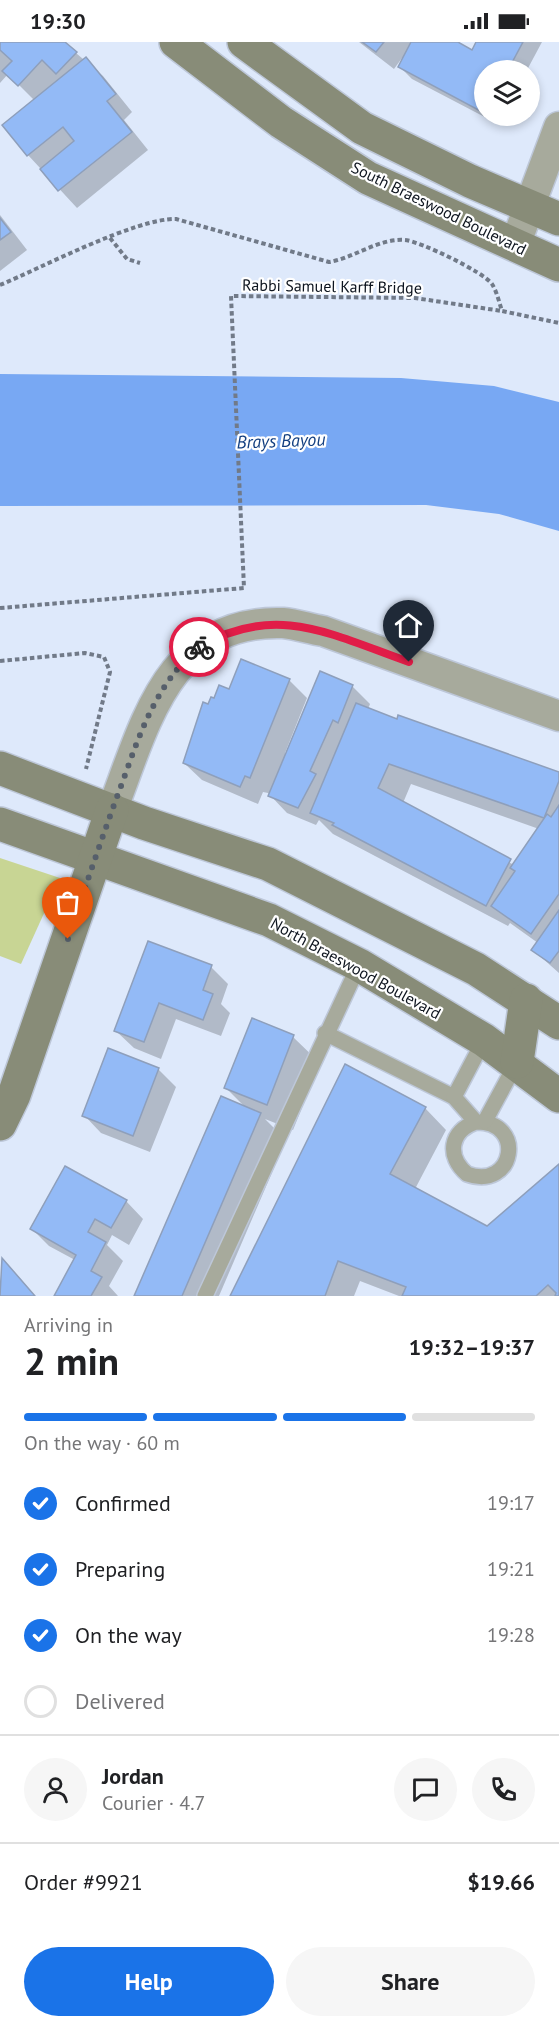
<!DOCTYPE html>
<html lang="en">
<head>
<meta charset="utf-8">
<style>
  :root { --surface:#fff; --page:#f6f6f6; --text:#202124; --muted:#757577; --line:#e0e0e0; --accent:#1a73e8 }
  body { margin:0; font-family:"PT Sans",sans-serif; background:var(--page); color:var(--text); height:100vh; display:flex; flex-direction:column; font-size:22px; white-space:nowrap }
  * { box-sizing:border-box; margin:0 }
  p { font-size:20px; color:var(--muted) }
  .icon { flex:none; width:33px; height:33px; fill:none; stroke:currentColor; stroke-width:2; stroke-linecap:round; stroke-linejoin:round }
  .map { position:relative; height:1254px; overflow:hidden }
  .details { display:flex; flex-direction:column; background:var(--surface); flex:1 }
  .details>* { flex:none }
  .tools { position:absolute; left:474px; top:18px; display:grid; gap:12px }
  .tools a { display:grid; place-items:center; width:66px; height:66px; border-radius:50%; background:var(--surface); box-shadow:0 3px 9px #0003; font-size:30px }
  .pin { position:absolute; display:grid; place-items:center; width:51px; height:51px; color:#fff; margin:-62px -26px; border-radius:50% 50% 50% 0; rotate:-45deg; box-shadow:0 0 6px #0007 }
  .pin .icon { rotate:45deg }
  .courier { position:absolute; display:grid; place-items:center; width:60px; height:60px; margin:-30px; border:4px solid #e11d48; border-radius:50%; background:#fff; color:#222; box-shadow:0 2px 8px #0007 }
  .summary em { font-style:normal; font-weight:700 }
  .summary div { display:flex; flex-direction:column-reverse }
  .summary { display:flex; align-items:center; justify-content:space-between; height:102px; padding:0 24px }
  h1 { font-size:39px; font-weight:700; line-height:45px }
  .bar { display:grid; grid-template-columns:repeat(4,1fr); gap:9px 6px; align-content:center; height:72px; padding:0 24px }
  .bar i { height:8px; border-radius:4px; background:var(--line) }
  .bar .current { background:var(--accent) }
  .bar p { grid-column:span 4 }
  .line { display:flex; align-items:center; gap:15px; padding:0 24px; border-top:2px solid var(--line) }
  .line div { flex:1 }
  .round { display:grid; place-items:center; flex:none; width:63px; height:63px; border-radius:32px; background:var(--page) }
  ol { padding:0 24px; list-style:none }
  li { display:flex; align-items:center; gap:18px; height:66px }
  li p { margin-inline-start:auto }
  li .icon { padding:6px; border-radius:50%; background:var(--accent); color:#fff; stroke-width:4 }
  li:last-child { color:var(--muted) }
  li i { width:33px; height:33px; border:3px solid var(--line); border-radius:50% }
  .cta { display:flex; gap:12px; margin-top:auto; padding:12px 24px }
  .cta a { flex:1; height:69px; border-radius:36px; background:var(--accent); color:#fff; font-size:24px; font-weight:700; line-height:69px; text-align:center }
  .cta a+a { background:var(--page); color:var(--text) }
  .status { display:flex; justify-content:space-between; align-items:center; height:42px; padding:0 30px; background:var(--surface); direction:ltr }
  .status svg { height:16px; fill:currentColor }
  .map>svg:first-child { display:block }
  .green { fill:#c8d594 }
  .water { fill:#78a8f3 }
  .shadow { fill:#0003; fill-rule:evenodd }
  .building { fill:#93baf6; stroke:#8e9fbb; stroke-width:1.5 }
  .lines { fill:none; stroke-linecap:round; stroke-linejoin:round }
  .lane-casing { stroke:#bdc7d8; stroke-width:18 }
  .street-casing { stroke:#bdc7d8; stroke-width:33 }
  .secondary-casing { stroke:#bdc7d8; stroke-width:36 }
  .path { stroke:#717a88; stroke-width:4; stroke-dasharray:4.5 3; stroke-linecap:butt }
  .lane { stroke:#a7aa9c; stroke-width:15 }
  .street { stroke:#a7aa9c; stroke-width:30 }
  .secondary { stroke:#888c78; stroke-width:33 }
  .done { stroke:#565f6b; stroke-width:6; stroke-dasharray:0 10.8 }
  .route { stroke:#e11d48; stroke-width:8 }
  .labels { text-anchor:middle; stroke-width:4.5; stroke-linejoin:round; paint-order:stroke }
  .street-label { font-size:16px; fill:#0d141e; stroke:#fff }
  .water-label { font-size:18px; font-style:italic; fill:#133f80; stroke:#fff }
</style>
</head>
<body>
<div class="status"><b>19:30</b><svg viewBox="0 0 49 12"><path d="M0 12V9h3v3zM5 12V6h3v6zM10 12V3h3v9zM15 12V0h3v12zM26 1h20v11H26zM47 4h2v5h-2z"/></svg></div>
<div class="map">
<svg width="559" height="1254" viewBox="0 0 559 1254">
  <rect width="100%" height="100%" fill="#dee9fb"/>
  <path class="green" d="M 0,816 L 60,836 L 21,922 L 0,914 Z"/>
  <path class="water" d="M 0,332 L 401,336 L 494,344 L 559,360 L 559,489 L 499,472 L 426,463 L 0,464 Z"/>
  <g class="shadow">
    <path d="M 0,0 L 63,0 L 103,34 L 132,70 L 124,78 L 148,108 L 77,166 L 28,113 L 34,58 L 8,32 L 0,41 Z"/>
    <path d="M 359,0 L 460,0 L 459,2 L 473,10 L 478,0 L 542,0 L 527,28 L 484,28 L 484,74 L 503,74 L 498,82 L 412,37 L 400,25 L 402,16 L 394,27 Z"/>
    <path d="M 0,173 L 27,208 L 0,229 Z"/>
    <path d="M 242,619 L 290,639 L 307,656 L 285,711 L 287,712 L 352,644 L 370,662 L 368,667 L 559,732 L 559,931 L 533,908 L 538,901 L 510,881 L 508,884 L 356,804 L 333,792 L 319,778 L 316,783 L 287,771 L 268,751 L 263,750 L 258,762 L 202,738 L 184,721 L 209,664 L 230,649 ZM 411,742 L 539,787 L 514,823 L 403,761 Z"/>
    <path d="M 211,925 L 228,942 L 221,962 L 230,971 L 221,994 L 176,977 L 161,1017 L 134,1006 L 116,989 Z"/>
    <path d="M 253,978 L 293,995 L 320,1021 L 293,1088 L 265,1077 L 286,1098 L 219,1254 L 136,1254 L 246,1066 L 226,1046 Z"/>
    <path d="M 158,1027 L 176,1045 L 150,1110 L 101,1091 L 84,1073 Z"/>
    <path d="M 425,1066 L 446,1088 L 415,1147 L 487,1186 L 559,1124 L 559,1254 L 399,1254 L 360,1239 L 354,1254 L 232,1254 Z"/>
    <path d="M 126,1159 L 143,1177 L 129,1203 L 112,1193 L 107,1203 L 123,1219 L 109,1244 L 118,1254 L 57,1254 L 75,1218 L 49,1204 L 32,1187 Z"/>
    <path d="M 2,1218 L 19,1235 L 35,1254 L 0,1254 Z"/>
  </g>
  <g class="building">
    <path d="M 0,0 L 65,0 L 77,10 L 56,32 L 42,18 L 18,44 L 2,29 L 12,19 L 0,8 Z"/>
    <path d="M 362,0 L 384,0 L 376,10 Z"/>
    <path d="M 411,0 L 458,0 L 472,8 L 476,0 L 523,0 L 508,28 L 484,28 L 484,71 L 398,25 Z"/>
    <path d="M 86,15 L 116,52 L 107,59 L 132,90 L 58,149 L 40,127 L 74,99 L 63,85 L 27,114 L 2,83 Z"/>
    <path d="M 0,176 L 11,190 L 0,198 Z"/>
    <path d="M 241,617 L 290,637 L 250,736 L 245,734 L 240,745 L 183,721 L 203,660 L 208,662 L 211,655 L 214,656 L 219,643 L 229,647 Z"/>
    <path d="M 320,629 L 353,643 L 338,681 L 333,678 L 310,729 L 316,732 L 298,766 L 268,754 Z"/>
    <path d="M 356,661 L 397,677 L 398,673 L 559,730 L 559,739 L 544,776 L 389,722 L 378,746 L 511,817 L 486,864 L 332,783 L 334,781 L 310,771 Z"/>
    <path d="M 559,763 L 559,852 L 531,892 L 491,864 L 515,829 L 510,826 L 547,772 L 551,775 Z"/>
    <path d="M 559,868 L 559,909 L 550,921 L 531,908 Z"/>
    <path d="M 148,899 L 212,923 L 203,948 L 213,952 L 203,978 L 159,961 L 144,1000 L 114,989 Z"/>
    <path d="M 252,976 L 294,993 L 267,1063 L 224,1046 Z"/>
    <path d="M 108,1006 L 159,1026 L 133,1094 L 82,1074 Z"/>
    <path d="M 345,1022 L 426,1065 L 390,1132 L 487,1184 L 559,1122 L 559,1254 L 555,1254 L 556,1251 L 548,1243 L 536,1254 L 402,1254 L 406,1245 L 338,1219 L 325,1254 L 230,1254 Z"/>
    <path d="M 221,1054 L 261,1071 L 182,1254 L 134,1254 Z"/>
    <path d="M 65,1124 L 127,1158 L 111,1186 L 95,1177 L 88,1190 L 106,1200 L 91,1229 L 102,1235 L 91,1254 L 54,1254 L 76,1213 L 30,1187 Z"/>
    <path d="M 2,1216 L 35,1254 L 0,1254 Z"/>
  </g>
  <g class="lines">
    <g class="lane-casing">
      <g id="lane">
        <path d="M 325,991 L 454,1055 L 476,1080 C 526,1079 515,1149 467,1132 C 446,1114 450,1089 476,1080"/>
        <path d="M 454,1055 L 484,998"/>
        <path d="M 485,1079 L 517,1020"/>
        <path d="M 205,1254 L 359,923"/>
      </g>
    </g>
    <g class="street-casing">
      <g id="street">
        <path d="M 515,203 L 559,85"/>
        <path d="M 112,768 C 145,683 168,577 283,581 C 296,582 310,587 323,589 L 559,674"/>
      </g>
    </g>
    <g class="secondary-casing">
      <g id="secondary">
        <path d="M 176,0 L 281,80 L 368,136 L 559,223"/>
        <path d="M 244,0 L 362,86 L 470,139 L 559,177"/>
        <path d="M 0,726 L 144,781 L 268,822 L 476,927 L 559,981"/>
        <path d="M 0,782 L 269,878 L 359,923 L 484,998 L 559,1054"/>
        <path d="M 517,1020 L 526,958"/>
        <path d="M 0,1082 L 14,1053 L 112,768"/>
      </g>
    </g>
    <g class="path">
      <path d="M 110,196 L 127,217 L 140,221"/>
      <path d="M 0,243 C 41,226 136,176 176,177 L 329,220 C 354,216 379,196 405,198 C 419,199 484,230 492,242 C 497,250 499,260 502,269 L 559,281"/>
      <path d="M 0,566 L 244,546 L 231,254 L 415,256 L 502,269"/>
      <path d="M 0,619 L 85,611 L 104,615 L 110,630 L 86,727"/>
    </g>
    <use href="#lane" class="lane"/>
    <use href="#street" class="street"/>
    <use href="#secondary" class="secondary"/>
  </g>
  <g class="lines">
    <path class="done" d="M 68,897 C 85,846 102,795 121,744 C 140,692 155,643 199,605"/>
    <path class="route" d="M 199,605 C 276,560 332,593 409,620"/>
  </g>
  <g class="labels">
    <g class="street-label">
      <text transform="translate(439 166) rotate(26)" y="6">South Braeswood Boulevard</text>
      <text transform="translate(332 244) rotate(1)" y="6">Rabbi Samuel Karff Bridge</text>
      <text transform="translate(356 926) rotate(29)" y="6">North Braeswood Boulevard</text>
    </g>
    <g class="water-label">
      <text transform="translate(281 399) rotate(-2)" y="6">Brays Bayou</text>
    </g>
  </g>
</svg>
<div class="tools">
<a><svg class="icon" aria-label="layers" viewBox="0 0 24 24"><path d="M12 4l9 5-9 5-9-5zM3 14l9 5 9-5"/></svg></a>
</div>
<div class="pin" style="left:68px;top:897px;background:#ea580c"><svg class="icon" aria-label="bag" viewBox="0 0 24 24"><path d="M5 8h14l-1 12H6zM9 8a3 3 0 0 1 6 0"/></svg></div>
<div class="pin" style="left:409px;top:620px;background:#1f2937"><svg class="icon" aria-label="home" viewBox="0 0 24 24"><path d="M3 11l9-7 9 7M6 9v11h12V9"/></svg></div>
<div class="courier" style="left:199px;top:605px"><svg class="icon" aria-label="bike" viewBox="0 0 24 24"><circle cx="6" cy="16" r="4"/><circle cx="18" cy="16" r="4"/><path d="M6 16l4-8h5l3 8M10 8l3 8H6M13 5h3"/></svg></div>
</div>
<section class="details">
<div class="summary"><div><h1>2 min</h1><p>Arriving in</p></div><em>19:32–19:37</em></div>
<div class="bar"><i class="current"></i><i class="current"></i><i class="current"></i><i></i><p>On the way · 60 m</p></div>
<ol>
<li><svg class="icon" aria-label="check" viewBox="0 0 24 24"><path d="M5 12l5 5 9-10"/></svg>Confirmed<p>19:17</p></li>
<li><svg class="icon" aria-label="check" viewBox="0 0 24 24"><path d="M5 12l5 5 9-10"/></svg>Preparing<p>19:21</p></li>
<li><svg class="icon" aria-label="check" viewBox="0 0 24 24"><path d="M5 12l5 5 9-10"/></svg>On the way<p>19:28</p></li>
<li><i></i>Delivered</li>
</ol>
<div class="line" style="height:108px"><a class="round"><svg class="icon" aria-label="person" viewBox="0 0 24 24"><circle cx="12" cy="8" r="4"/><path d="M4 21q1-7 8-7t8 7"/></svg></a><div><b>Jordan</b><p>Courier · 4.7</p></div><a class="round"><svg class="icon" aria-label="chat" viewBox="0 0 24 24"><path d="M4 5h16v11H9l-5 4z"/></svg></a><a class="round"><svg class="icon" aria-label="phone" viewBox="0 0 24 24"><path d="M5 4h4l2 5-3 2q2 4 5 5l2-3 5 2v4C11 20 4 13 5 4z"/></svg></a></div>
<div class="line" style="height:78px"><div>Order #9921</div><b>$19.66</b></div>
<div class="cta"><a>Help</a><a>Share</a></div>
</section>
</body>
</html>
